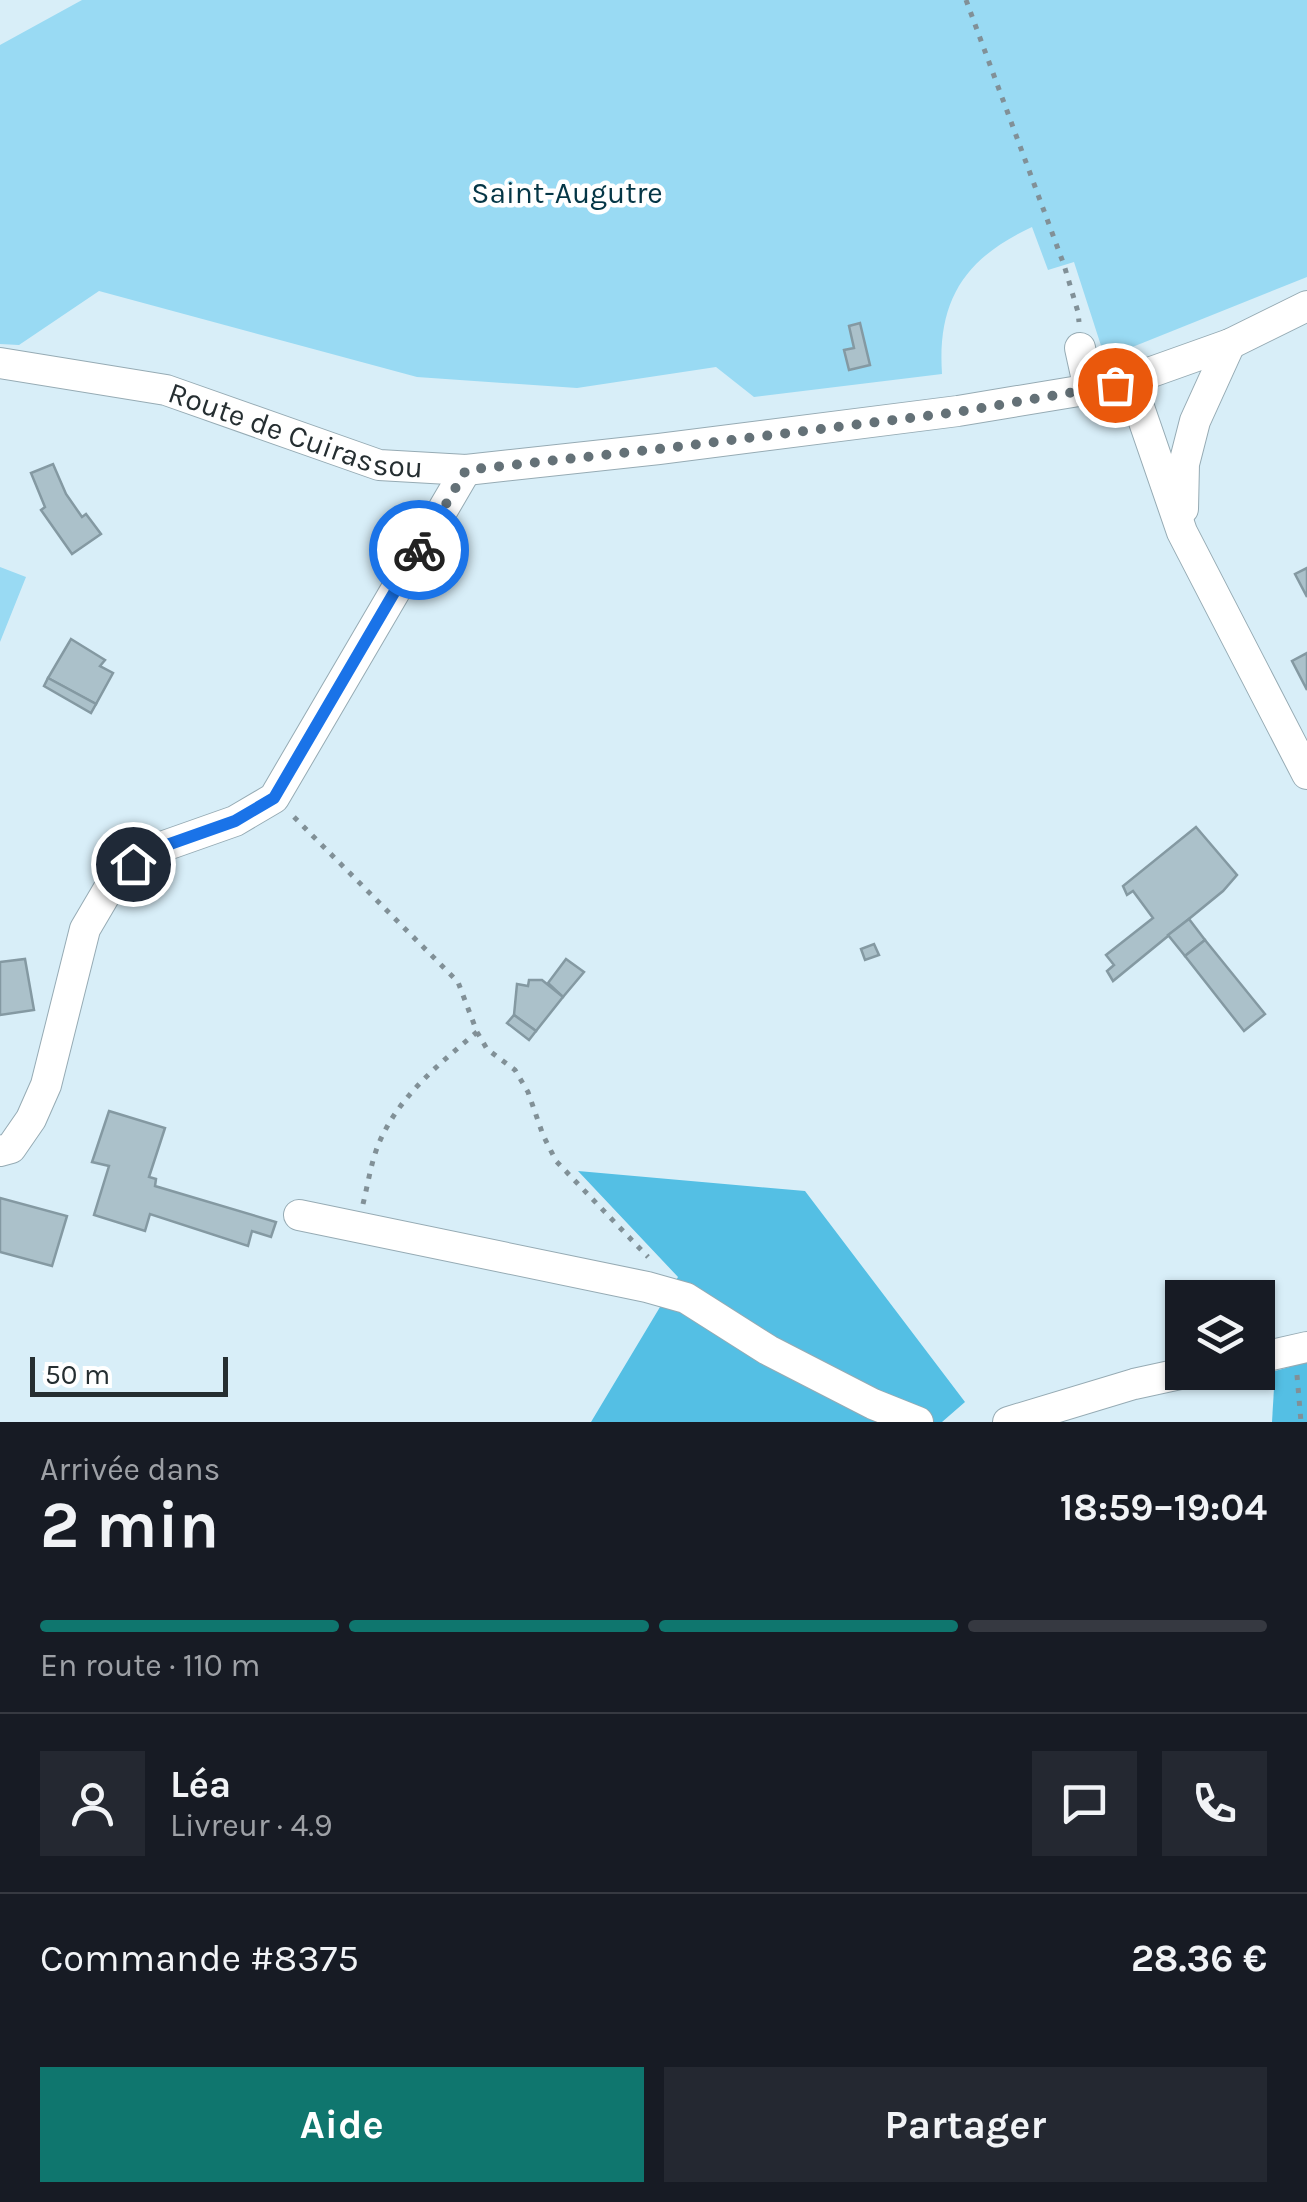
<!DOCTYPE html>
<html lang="fr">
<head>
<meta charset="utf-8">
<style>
  :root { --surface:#171b24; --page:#242831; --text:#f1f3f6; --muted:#9ea1a6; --line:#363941; --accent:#0f766e }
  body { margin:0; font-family:Karla,sans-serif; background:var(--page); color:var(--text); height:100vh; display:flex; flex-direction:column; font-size:38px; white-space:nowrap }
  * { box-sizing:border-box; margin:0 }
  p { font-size:32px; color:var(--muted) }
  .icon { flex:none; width:55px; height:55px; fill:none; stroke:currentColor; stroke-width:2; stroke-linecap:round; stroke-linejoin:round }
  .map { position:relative; height:1422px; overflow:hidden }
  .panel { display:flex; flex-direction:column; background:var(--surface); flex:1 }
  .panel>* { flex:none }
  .buttons { position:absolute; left:1165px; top:1280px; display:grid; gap:20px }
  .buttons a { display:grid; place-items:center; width:110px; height:110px; border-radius:0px; background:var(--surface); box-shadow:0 2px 8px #0004; font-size:50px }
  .scale { position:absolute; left:30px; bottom:25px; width:198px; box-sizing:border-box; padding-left:10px; border:5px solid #252e31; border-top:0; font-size:28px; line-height:35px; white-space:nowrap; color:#252e31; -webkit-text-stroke:8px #fff; paint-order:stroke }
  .pin { position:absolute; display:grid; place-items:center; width:85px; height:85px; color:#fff; margin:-42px; border:5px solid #fff; border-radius:50%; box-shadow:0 2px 10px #0007 }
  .courier { position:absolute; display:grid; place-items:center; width:100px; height:100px; margin:-50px; border:8px solid #1a73e8; border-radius:50%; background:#fff; color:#222; box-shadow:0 2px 12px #0007 }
  .headline em { font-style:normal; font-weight:700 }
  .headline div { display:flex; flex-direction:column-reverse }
  .headline { display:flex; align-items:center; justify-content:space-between; height:170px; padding:0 40px }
  h1 { font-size:65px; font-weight:700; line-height:75px }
  .bar { display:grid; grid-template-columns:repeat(4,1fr); gap:15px 10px; align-content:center; height:120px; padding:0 40px }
  .bar i { height:12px; border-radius:8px; background:var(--line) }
  .bar .current { background:var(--accent) }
  .bar p { grid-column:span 4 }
  .line { display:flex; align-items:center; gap:25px; padding:0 40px; border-top:2px solid var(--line) }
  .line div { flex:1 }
  .round { display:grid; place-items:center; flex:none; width:105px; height:105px; border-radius:0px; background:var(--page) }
  .action { display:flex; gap:20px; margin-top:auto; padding:20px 40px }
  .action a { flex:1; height:115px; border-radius:0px; background:var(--accent); color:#fff; font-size:40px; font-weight:700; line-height:115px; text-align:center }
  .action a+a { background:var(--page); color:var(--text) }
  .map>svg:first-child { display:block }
  .green { fill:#99daf3 }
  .forest { fill:#54bfe4 }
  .building { fill:#abc1ca; stroke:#8499a2; stroke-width:2.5 }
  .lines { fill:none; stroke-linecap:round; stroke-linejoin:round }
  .minor-casing { stroke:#96abb4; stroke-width:32 }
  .path { stroke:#819097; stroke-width:5; stroke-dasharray:5 8; stroke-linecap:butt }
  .minor { stroke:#fff; stroke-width:30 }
  .done { stroke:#647177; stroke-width:10; stroke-dasharray:0 18 }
  .route { stroke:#1a73e8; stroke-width:12 }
  .labels { text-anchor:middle; stroke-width:9; stroke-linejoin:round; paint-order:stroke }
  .park-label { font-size:30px; fill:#043646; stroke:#fff }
  .street-label { font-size:30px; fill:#252e31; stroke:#fff }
</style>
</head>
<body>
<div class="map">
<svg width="1307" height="1422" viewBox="0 0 1307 1422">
  <rect width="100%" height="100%" fill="#d8eef8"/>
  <g class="green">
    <path d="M 82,0 L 1307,0 L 1307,277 L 1105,358 L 1074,262 L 1048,270 L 1032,227 C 965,258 937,300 942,374 L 754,397 L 716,367 L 577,388 L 417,377 L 99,291 L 19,345 L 0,344 L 0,45 Z"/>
    <path d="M 0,567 L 26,577 L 0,642 Z"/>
  </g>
  <g class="forest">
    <path d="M 578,1171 L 805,1191 L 965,1402 L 942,1422 L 591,1422 L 678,1277 Z"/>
    <path d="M 1307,1362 L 1307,1422 L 1272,1422 L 1275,1371 Z"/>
  </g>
  <g class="building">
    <path d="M 860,323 L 870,365 L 849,370 L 844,350 L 854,348 L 849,326 Z"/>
    <path d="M 53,464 L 66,494 L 82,517 L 86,514 L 101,534 L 72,554 L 41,510 L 45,507 L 31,473 Z"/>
    <path d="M 1307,568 L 1307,597 L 1295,574 Z"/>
    <path d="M 71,639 L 105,660 L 100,666 L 113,673 L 96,704 L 48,678 Z"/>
    <path d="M 1307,653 L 1307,690 L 1292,661 Z"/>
    <path d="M 48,678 L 96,704 L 91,713 L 44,686 Z"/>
    <path d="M 1196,827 L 1237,875 L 1223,891 L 1113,981 L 1107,971 L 1114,965 L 1106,955 L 1153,918 L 1133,891 L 1127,895 L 1123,886 Z"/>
    <path d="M 1189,919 L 1205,940 L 1185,956 L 1168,935 Z"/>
    <path d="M 1205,940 L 1265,1014 L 1244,1031 L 1185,956 Z"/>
    <path d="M 874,944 L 879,955 L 865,960 L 861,949 Z"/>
    <path d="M 25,959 L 34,1010 L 0,1015 L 0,962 Z"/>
    <path d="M 566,959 L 584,972 L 563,997 L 548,983 Z"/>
    <path d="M 529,980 L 542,980 L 563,997 L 536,1031 L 514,1015 L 517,984 L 528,986 Z"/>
    <path d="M 514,1015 L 536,1031 L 529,1040 L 507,1023 Z"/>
    <path d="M 109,1111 L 165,1128 L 149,1177 L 156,1179 L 155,1186 L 276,1222 L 271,1237 L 252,1231 L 248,1246 L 150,1214 L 145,1231 L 94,1215 L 109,1166 L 92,1162 Z"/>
    <path d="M 0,1198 L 67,1216 L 52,1266 L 0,1252 Z"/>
  </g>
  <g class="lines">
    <g class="minor-casing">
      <g id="minor">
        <path d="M 1080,348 L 1089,389"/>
        <path id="s1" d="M 0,363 L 166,390 L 379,465 L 466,470 L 659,449 L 958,411 L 1115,385 L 1230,344 L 1307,306"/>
        <path d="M 1130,381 L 1182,532 L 1307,774"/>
        <path d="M 1183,509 L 1184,464 L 1195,421 L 1230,344"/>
        <path d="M 0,1151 L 11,1148 L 31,1119 L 46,1085 L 85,929 L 115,878 L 150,851 L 235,821 L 274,798 L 466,470"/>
        <path d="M 299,1215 L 647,1287 L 686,1298 L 768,1350 L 873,1404 L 918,1422"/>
        <path d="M 1258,1358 L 1307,1347"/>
        <path d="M 1008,1422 L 1134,1384 L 1189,1372"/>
      </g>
    </g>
    <g class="path">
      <path d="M 966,0 L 1064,265 L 1078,312 L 1079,322"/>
      <path d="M 294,817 L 458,982 L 477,1032 L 487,1049 L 515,1070 L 528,1092 L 543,1135 L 556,1161 L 648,1257"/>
      <path d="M 363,1204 C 368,1184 371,1162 379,1143 C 399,1096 439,1064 477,1032"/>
      <path d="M 1297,1375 L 1301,1422"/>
    </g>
    <use href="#minor" class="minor"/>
  </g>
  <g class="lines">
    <path class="done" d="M 419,550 L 466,470 L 659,449 L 958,412 L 1115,385"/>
    <path class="route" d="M 133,864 L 150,851 L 235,821 L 274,798 L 419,550"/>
  </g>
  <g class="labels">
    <g class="park-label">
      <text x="567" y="203">Saint-Augutre</text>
    </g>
    <g class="street-label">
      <text dy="10" stroke="none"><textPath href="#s1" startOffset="305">Route de Cuirassou</textPath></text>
    </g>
  </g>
</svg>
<div class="buttons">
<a><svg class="icon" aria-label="layers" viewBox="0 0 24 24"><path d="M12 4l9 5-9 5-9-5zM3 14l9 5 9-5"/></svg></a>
</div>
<div class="scale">50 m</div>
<div class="pin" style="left:1115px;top:385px;background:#ea580c"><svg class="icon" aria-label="bag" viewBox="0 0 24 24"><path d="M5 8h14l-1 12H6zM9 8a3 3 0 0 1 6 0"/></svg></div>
<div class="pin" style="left:133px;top:864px;background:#1f2937"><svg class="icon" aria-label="home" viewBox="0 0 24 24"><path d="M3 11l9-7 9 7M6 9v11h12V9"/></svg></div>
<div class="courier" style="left:419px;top:550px"><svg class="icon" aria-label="bike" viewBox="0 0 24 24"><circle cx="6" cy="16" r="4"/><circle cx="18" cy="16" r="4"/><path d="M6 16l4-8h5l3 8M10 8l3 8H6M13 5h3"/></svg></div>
</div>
<section class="panel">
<div class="headline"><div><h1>2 min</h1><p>Arrivée dans</p></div><em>18:59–19:04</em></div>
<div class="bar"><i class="current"></i><i class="current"></i><i class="current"></i><i></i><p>En route · 110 m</p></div>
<div class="line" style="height:180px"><a class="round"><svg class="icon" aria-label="person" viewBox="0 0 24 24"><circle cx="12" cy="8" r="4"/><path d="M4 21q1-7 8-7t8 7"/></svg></a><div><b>Léa</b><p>Livreur · 4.9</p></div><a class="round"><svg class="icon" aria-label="chat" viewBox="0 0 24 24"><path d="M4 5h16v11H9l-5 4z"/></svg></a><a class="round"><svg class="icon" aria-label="phone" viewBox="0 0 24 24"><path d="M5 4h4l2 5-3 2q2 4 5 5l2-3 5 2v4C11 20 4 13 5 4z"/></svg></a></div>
<div class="line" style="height:130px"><div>Commande #8375</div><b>28.36 €</b></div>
<div class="action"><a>Aide</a><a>Partager</a></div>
</section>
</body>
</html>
